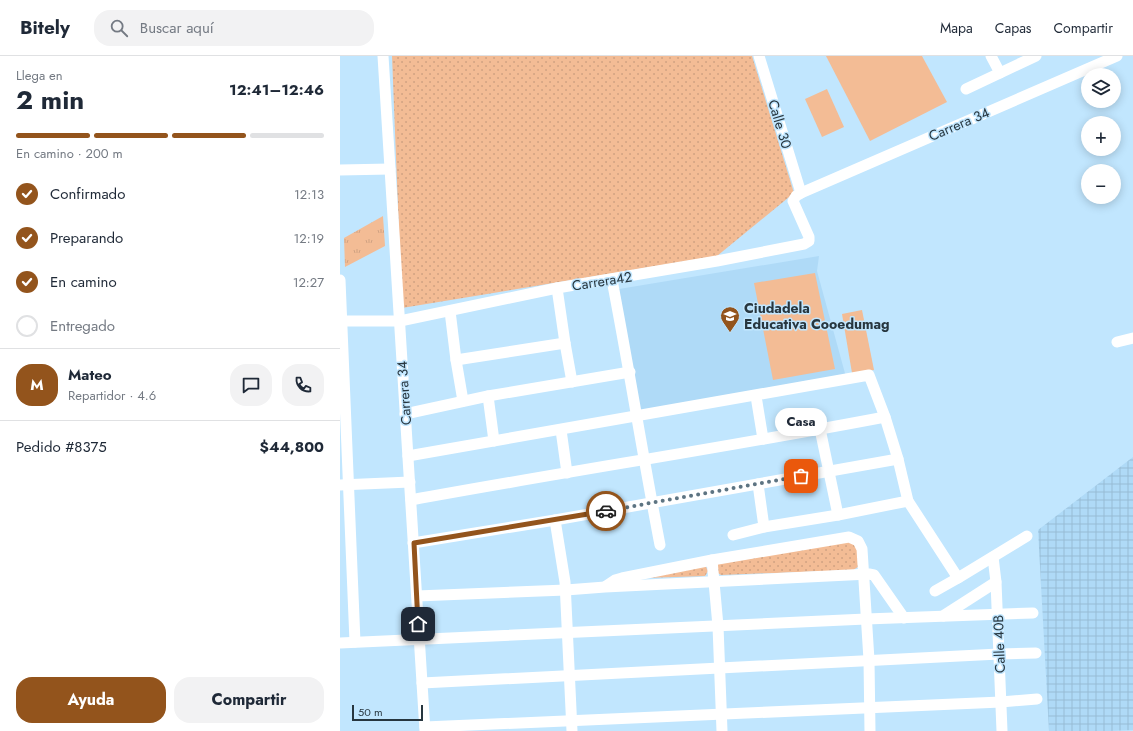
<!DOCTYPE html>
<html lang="es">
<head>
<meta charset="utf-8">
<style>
  :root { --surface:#fff; --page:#f2f2f3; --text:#1f2937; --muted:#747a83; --line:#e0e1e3; --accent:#93541c }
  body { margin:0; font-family:Jost,sans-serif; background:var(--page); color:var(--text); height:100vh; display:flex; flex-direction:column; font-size:15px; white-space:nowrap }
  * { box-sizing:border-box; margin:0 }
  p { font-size:13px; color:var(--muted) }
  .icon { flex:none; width:22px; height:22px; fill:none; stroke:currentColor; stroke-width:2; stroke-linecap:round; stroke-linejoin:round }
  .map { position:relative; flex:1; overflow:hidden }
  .side { display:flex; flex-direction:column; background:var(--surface); width:340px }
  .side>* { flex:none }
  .controls { position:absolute; left:741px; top:12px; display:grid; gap:8px }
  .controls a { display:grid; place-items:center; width:40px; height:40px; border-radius:50%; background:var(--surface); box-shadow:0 2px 10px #0003; font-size:20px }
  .scale { position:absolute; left:12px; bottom:10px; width:71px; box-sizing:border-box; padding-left:4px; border:2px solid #27363f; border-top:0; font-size:11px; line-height:14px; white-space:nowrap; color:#27363f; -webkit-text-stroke:3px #c1e6fe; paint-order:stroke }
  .pin { position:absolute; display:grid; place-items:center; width:34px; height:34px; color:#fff; margin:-17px; border-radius:8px; box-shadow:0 2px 6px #0006 }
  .courier { position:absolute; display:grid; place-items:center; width:40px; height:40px; margin:-20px; border:3px solid #93541c; border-radius:50%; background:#fff; color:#222; box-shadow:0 1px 5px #0007 }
  .bubble { position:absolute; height:28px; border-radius:14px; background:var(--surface); box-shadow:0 2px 10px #0003; font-size:13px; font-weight:700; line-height:28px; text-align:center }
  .headline em { font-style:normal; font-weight:700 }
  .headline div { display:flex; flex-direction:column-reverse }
  .headline { display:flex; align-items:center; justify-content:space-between; height:68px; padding:0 16px }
  h1 { font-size:26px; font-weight:700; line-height:30px }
  .bar { display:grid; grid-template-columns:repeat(4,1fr); gap:6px 4px; align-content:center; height:48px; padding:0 16px }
  .bar i { height:5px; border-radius:3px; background:var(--line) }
  .bar .current { background:var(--accent) }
  .bar p { grid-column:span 4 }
  .line { display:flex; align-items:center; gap:10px; padding:0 16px; border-top:1px solid var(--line) }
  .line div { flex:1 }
  .round { display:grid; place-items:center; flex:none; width:42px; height:42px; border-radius:16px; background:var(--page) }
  ol { padding:0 16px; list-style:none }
  li { display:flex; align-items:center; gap:12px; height:44px }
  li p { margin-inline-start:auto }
  li .icon { padding:4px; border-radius:50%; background:var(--accent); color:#fff; stroke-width:4 }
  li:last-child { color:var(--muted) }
  li i { width:22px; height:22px; border:2px solid var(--line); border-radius:50% }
  .cta { display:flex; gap:8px; margin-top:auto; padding:8px 16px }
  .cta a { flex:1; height:46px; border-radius:16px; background:var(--accent); color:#fff; font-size:16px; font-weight:700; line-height:46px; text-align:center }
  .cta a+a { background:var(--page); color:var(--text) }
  header { display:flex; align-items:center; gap:24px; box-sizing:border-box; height:56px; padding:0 20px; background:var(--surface); border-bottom:1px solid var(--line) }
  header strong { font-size:19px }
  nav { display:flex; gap:22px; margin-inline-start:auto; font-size:14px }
  .search { width:280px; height:36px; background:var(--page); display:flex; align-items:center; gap:10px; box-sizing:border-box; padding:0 14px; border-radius:16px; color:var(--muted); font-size:15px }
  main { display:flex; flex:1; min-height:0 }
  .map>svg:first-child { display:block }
  .built { fill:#afdaf7 }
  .industrial { fill:url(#industrial-grid) }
  .grass { fill:url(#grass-dots) }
  .park { fill:url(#park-tufts) }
  .pitch { fill:#f3bc95 }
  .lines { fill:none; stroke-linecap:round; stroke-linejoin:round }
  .street { stroke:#fff; stroke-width:11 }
  .done { stroke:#5d7482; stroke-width:4; stroke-dasharray:0 7.2 }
  .route { stroke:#93541c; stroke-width:5 }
  .labels { text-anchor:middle; stroke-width:3; stroke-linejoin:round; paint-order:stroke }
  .street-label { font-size:14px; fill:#27363f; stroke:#c1e6fe }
  .poi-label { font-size:14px; font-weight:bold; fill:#27363f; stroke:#c1e6fe; text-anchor:start }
</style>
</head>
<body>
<header>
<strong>Bitely</strong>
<div class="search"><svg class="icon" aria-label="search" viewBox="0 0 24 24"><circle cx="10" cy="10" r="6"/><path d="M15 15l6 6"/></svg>Buscar aquí</div>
<nav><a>Mapa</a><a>Capas</a><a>Compartir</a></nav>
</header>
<main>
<section class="side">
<div class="headline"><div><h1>2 min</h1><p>Llega en</p></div><em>12:41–12:46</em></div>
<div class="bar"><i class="current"></i><i class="current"></i><i class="current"></i><i></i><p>En camino · 200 m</p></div>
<ol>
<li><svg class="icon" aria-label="check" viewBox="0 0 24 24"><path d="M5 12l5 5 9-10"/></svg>Confirmado<p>12:13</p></li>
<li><svg class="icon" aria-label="check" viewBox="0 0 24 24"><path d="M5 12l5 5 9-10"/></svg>Preparando<p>12:19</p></li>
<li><svg class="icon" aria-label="check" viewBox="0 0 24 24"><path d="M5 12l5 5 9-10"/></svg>En camino<p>12:27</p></li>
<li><i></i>Entregado</li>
</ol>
<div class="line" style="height:72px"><b class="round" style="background:var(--accent);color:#fff">M</b><div><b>Mateo</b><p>Repartidor · 4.6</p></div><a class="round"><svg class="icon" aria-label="chat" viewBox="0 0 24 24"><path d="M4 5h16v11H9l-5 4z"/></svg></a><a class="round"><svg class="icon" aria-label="phone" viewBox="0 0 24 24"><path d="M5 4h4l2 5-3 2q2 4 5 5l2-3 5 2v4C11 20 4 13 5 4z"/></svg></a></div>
<div class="line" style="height:52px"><div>Pedido #8375</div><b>$44,800</b></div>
<div class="cta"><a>Ayuda</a><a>Compartir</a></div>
</section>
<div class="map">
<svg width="793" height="675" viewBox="0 0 793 675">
  <defs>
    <pattern id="industrial-grid" width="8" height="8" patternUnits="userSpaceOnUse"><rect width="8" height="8" fill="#afdaf7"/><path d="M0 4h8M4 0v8" fill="none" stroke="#97bcd5"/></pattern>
    <pattern id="grass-dots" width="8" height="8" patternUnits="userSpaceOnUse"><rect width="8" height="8" fill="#f3bc95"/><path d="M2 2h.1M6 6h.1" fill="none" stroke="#d0a282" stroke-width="1.8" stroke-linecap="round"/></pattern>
    <pattern id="park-tufts" width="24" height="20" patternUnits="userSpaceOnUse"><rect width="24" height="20" fill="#f3bc95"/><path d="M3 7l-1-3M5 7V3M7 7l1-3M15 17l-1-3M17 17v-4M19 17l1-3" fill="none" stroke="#d0a282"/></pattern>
  </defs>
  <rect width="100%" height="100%" fill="#c1e6fe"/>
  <path class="built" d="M 479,200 L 477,215 L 506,321 L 300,361 L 279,233 Z"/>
  <path class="industrial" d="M 793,401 L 793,674 L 770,675 L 709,675 L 698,474 Z"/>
  <g class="grass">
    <path d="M 52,0 L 412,0 L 454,137 L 377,200 L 62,252 Z"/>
    <path d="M 512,485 L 518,492 L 518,511 L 513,514 L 381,519 L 378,517 L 378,508 Z"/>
    <path d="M 365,509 L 368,515 L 365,520 L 305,522 Z"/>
  </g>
  <path class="park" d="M 43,160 L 45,190 L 5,211 L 4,182 Z"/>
  <g class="pitch">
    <path d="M 486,0 L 582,0 L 607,46 L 530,85 Z"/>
    <path d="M 487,33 L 504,71 L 482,81 L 465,43 Z"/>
    <path d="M 475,217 L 495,313 L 433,324 L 414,227 Z"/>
    <path d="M 522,254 L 534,314 L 512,317 L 502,258 Z"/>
  </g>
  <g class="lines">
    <g class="street">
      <path d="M 43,0 L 85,675"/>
      <path d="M 419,0 L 461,137"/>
      <path d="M 651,0 L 660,17"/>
      <path d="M 626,33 L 696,0"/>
      <path d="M 0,114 L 50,113"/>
      <path d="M 0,224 L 15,586"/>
      <path d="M 272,224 C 289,312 303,401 320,489"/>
      <path d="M 217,232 L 225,287 L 232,326"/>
      <path d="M 110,255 L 116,304 L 123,345"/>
      <path d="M 0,265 L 60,265 L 217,232 L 377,205 L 464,188 L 469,185 L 469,181 L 453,145 L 456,140 L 461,137 L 777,0"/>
      <path d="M 777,286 L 793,282"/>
      <path d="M 116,304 L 225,287"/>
      <path d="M 148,340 L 154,385"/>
      <path d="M 416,340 L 423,383"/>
      <path d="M 65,358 L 148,340 L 290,316"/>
      <path d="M 480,373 L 498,459"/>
      <path d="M 221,374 L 227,417"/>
      <path d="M 68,400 L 529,319 L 545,361 L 558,403 L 568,445 L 618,522"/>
      <path d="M 418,428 L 424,471"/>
      <path d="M 0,429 L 70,426"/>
      <path d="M 71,444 C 229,415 388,391 545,361"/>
      <path d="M 215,464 L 225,526 L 232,675"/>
      <path d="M 393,479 L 424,471 L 498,459 L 568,445"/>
      <path d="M 73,487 L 215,464 L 558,403"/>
      <path d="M 653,501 L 656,526 L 662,675"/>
      <path d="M 372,504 L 378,570 L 382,675"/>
      <path d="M 266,530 L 275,524 L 282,522 L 372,504 L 509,481 L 518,485 L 522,493 L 529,604 L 530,675"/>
      <path d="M 595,535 L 618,522 L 687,480"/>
      <path d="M 77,540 L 226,534 L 265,531 L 529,518 L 534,519 L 564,562"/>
      <path d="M 603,560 L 656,526"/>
      <path d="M 0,587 L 526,563 L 693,557"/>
      <path d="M 82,627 L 659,598 L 696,597"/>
      <path d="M 85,671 L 661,646 L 697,643"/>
    </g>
  </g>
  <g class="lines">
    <path class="done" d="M 266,455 L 461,420"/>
    <path class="route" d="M 78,568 L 74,487 L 266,455"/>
  </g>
  <defs>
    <g id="school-pin" transform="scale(1)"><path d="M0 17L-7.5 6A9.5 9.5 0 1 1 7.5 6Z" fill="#93541c" stroke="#c1e6fe"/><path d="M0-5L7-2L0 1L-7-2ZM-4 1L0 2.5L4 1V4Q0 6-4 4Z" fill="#fff"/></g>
  </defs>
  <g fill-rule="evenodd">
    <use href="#school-pin" x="390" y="260"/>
  </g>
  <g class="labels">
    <g class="street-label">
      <text transform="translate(440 68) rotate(73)" y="5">Calle 30</text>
      <text transform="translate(619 68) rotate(-23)" y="5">Carrera 34</text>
      <text transform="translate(262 225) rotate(-9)" y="5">Carrera42</text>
      <text transform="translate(64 337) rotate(-94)" y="5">Carrera 34</text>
      <text transform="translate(659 588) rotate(-92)" y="5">Calle 40B</text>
    </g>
    <g class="poi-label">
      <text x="404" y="257">Ciudadela<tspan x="404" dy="16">Educativa Cooedumag</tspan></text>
    </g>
  </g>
</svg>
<div class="controls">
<a><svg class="icon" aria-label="layers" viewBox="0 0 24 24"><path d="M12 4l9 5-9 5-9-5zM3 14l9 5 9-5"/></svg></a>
<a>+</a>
<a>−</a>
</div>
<div class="scale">50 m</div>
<div class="pin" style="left:461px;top:420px;background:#ea580c"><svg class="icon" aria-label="bag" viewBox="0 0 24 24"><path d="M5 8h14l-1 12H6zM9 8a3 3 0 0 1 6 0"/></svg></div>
<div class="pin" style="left:78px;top:568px;background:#1f2937"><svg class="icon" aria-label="home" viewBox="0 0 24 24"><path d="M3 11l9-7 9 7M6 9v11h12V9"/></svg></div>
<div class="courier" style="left:266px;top:455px"><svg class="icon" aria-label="car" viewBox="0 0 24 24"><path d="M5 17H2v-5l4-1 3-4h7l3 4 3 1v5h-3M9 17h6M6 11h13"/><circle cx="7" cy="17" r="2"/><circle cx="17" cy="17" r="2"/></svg></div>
<div class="bubble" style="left:435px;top:352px;width:52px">Casa</div>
</div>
</main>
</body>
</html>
